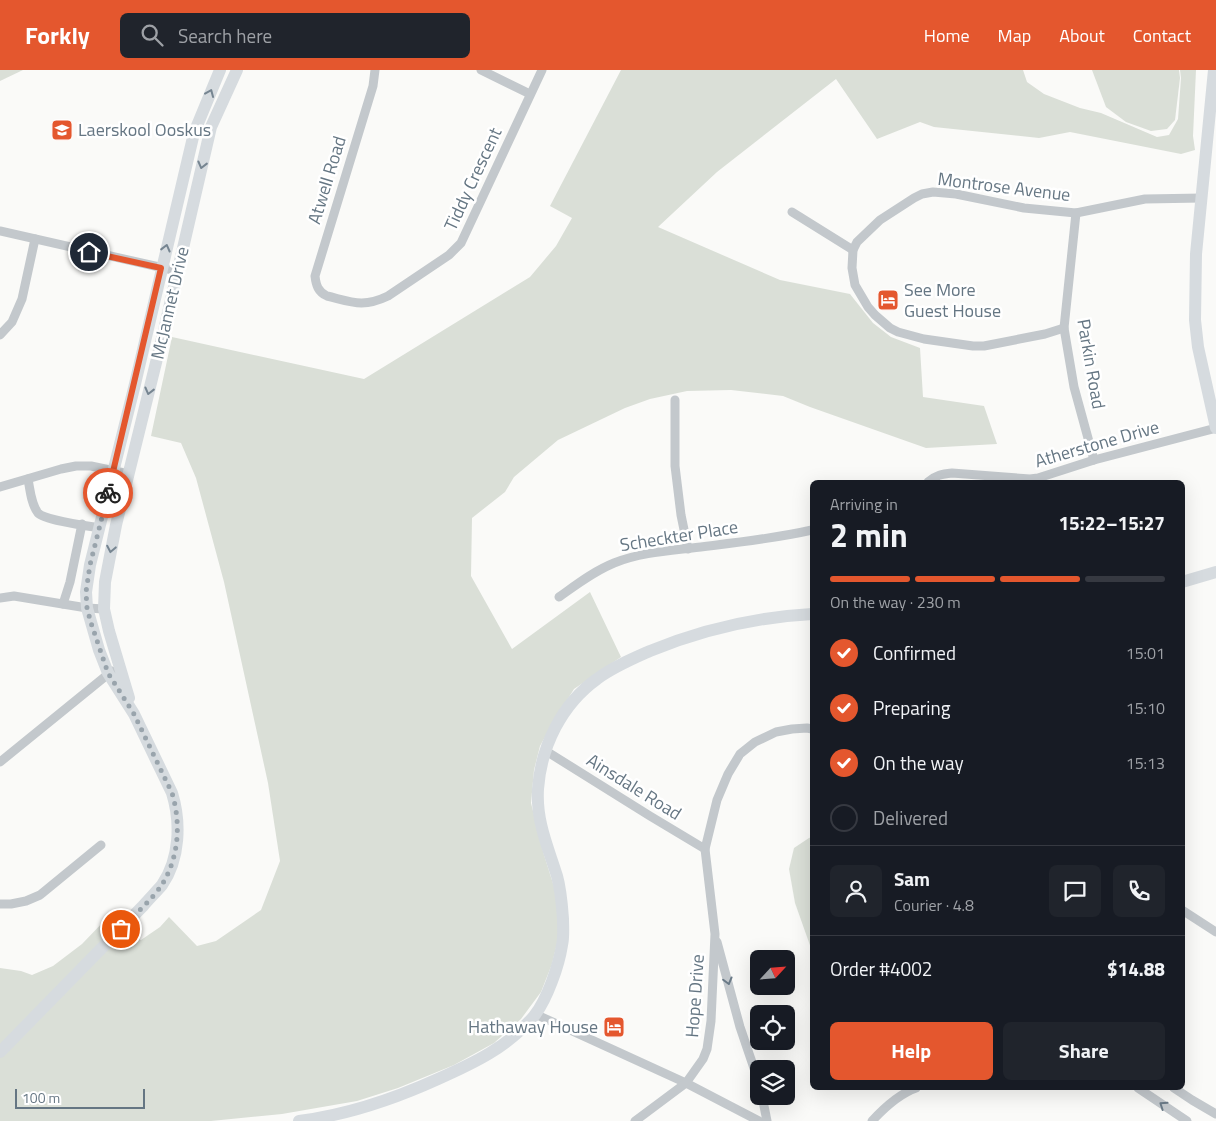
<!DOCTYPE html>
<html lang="en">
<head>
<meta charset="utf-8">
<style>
  :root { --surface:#171b24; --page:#20242c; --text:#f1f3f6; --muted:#9ea1a6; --line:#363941; --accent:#e4572e }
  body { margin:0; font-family:"Titillium Web",sans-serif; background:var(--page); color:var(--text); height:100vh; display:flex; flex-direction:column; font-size:19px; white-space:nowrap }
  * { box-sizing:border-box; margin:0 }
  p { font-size:16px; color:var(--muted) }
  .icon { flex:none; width:28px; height:28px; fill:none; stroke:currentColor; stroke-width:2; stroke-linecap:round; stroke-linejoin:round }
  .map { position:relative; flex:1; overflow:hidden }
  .panel { position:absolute; left:810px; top:410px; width:375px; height:610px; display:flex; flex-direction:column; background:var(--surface); border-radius:8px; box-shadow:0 5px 20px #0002 }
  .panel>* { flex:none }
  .needle { width:32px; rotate:64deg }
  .tools { position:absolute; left:750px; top:880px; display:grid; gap:10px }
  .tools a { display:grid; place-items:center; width:45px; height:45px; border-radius:8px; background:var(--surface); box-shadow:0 5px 20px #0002; font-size:25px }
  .scale { position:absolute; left:15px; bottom:12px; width:130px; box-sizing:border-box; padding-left:5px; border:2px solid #657683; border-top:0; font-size:14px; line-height:18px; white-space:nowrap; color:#657683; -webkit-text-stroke:4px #fff; paint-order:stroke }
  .pin { position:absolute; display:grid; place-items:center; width:42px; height:42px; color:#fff; margin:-21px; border:2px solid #fff; border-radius:50%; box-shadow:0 1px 5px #0007 }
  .courier { position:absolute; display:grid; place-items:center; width:50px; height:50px; margin:-25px; border:4px solid #e4572e; border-radius:50%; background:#fff; color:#222; box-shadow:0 1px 6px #0007 }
  .headline em { font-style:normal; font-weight:700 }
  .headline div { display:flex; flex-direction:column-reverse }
  .headline { display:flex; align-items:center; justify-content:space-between; height:85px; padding:0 20px }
  h1 { font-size:32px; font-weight:700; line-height:38px }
  .bar { display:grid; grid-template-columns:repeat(4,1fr); gap:8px 5px; align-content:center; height:60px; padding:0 20px }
  .bar i { height:6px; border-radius:4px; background:var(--line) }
  .bar .selected { background:var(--accent) }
  .bar p { grid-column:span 4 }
  .line { display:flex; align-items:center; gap:12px; padding:0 20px; border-top:1px solid var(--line) }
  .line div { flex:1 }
  .round { display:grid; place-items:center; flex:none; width:52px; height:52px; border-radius:8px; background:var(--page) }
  ol { padding:0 20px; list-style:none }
  li { display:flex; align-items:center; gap:15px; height:55px }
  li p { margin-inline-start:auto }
  li .icon { padding:5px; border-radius:50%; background:var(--accent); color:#fff; stroke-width:4 }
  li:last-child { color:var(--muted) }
  li i { width:28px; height:28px; border:2px solid var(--line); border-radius:50% }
  .cta { display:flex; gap:10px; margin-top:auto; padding:10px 20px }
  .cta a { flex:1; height:58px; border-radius:8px; background:var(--accent); color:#fff; font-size:20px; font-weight:700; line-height:58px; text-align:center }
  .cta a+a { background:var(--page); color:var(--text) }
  header { display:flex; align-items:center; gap:30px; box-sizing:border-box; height:70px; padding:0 25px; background:var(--accent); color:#fff }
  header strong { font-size:24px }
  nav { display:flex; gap:28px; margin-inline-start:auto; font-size:18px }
  .search { width:350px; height:45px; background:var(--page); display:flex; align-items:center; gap:12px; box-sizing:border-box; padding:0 18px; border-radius:8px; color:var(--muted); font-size:19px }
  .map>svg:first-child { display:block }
  .green { fill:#dadfd7 }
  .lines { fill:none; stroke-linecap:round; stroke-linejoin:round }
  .street { stroke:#c3c8cc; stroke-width:9 }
  .secondary { stroke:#d6dbdf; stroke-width:12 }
  .oneway { stroke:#768591 }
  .oneway2 { stroke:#6a7a87 }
  .done { stroke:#99a4ac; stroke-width:5; stroke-dasharray:0 9 }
  .route { stroke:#e4572e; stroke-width:6 }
  .labels { text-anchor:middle; stroke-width:5; stroke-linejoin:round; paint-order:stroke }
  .poi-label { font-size:18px; fill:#657683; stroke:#fff; text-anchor:start }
  .street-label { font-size:18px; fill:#657683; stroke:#fff }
</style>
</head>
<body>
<header>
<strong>Forkly</strong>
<div class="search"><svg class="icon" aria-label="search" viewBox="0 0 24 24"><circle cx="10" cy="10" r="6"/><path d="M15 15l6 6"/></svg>Search here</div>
<nav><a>Home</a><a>Map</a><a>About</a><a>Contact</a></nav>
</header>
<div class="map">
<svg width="1216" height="1051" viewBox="0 0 1216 1051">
  <rect width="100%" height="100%" fill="#fafaf8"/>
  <g class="green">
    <path d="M 0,0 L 23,0 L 0,11 Z"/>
    <path d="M 621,0 L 1023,0 L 1027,12 L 1044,24 L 1080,38 L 1101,43 L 1157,67 L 1169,65 L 1178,49 L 1181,8 L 1180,0 L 1196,0 L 1193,66 L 1195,80 L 1181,84 L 1070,62 L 1039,68 L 934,57 L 920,52 L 877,69 L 836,9 L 717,102 L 658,157 L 780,210 L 850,224 L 873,253 L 891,267 L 920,278 L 923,327 L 984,336 L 997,374 L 926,378 L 810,337 L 783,326 L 731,320 L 687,321 L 650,329 L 625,338 L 558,370 L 514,407 L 505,422 L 472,448 L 471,506 L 512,579 L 590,522 L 621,587 L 574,619 L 552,654 L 540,676 L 534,700 L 531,733 L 544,785 L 556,823 L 559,865 L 552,894 L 541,922 L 521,949 L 494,973 L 454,995 L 398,1018 L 357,1031 L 282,1044 L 211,1051 L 0,1051 L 0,898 L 21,901 L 32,905 L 53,896 L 82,874 L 108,847 L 124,864 L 141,870 L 160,857 L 169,847 L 197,876 L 216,871 L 261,840 L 280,791 L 268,713 L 224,512 L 196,408 L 181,373 L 151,366 L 172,267 L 364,309 L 530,207 L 556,176 L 572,148 L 550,136 Z"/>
    <path d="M 1092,0 L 1179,0 L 1180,8 L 1175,50 L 1167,59 L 1151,61 L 1126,52 L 1106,37 Z"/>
    <path d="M 812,767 L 812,881 L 795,833 L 789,799 L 794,778 L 809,768 Z"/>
  </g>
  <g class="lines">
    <g class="street">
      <path d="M 375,0 L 373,16 L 315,206 C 316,215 318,222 327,226 C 352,232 363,238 388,226 L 449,185 L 461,173 L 542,0"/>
      <path d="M 481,0 L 530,24"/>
      <path d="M 792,142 L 853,180"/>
      <path d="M 1076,143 L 1064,258 L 1074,317 L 1094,390"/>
      <path d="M 0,161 L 177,201"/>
      <path d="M 1064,258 L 1045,264 L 984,276 L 973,276 L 924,269 L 898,262 L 890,258 L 875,245 L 868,237 L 855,215 L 852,198 L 853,180 L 857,172 L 880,150 L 914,128 L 922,124 L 933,122 L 956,124 L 1024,138 L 1076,143 L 1145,129 L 1202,128"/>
      <path d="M 0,265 L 12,252 L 22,229 L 35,169"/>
      <path d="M 675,330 L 675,396 L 681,445 L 688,479"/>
      <path d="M 28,409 C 30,419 31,434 38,443 C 44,450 88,456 100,458"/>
      <path d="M 928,412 C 936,405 942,404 952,403 L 1030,409 L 1038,408 L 1094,390 L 1216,358"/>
      <path d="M 0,417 L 61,399 L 76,396 L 91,396 L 129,404"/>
      <path d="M 559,527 C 576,515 594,501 614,493 C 639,483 666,481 692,478 C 732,473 773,469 812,460"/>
      <path d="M 0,528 L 14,526 L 87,538 L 104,539"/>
      <path d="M 63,534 L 70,512 L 82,454"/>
      <path d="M 546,681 L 650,746 L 705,779"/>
      <path d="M 0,692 L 112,601"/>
      <path d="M 0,834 L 11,834 L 26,831 L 40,825 L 101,775"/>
      <path d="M 1182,840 L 1216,862"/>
      <path d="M 717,872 L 740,957 L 759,1013"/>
      <path d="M 535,944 L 686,1013 L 759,1051"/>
      <path d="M 1138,1018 L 1187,1051"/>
      <path d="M 1174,1018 L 1192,1030 L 1216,1044"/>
      <path d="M 762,1026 L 767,1051"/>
      <path d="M 635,1051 L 686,1013 L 703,989 L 707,979 L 711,951 L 715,864 L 705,779 L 717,730 L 728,704 L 740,684 L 755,672 L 776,662 L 792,659 L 807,658 L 812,659"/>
      <path d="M 872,1051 C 884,1038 899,1024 916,1018"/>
    </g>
    <g class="secondary">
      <path d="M 1214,0 L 1196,184 L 1195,250 L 1198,277 L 1216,358"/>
      <path d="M 1182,512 L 1216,502"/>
      <path d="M 129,628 L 109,561 L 104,539 L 105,512 L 116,455 L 165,256 L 211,57 L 237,0"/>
      <path d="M 0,982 L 143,836 C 149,829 156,822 162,815 C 180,789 181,752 172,723 L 134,644 L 108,603 L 99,580 L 87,538 L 86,522 L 90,495 L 135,314 L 194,63 L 220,0"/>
      <path d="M 299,1051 C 347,1045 394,1029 438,1009 C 474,993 508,977 534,946 C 547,930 559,895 562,875 C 564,867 563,857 563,849 C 562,835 561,820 557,806 C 548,777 536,751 538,719 C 541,676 562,634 597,609 C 613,597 632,589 650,581 C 701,560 757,547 812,544"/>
    </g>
  </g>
  <defs><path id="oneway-chevron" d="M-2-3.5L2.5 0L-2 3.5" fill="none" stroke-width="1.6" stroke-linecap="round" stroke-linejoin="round" transform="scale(1.25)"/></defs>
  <g class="oneway">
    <use href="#oneway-chevron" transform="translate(210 23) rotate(-67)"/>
    <use href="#oneway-chevron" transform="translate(202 95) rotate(104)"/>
    <use href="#oneway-chevron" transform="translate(166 178) rotate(-76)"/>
    <use href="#oneway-chevron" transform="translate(149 321) rotate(104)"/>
    <use href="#oneway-chevron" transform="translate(111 479) rotate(101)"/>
  </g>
  <g class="oneway2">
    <use href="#oneway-chevron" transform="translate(728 911) rotate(75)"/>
    <use href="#oneway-chevron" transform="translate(1163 1035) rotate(-146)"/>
  </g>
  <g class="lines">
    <path class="done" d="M 108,423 L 90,495 L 86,522 L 87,538 L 91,553 L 108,603 L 134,644 L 172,723 C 181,753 179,786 163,813 C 153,829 134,845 121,859"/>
    <path class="route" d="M 89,182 L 161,198 L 108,423"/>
  </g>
  <defs>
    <g id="school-square" transform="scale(1.125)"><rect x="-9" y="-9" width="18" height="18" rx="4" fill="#e4572e" stroke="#fff"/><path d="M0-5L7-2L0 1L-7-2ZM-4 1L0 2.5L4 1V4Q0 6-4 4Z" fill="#fff"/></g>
    <g id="hotel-square" transform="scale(1.125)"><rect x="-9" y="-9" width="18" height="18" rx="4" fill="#e4572e" stroke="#fff"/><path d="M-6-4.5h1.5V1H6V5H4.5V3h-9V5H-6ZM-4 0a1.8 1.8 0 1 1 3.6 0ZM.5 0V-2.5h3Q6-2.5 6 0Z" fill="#fff"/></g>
  </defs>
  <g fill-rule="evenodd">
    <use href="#school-square" x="62" y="60"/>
    <use href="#hotel-square" x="888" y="230"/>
    <use href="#hotel-square" x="614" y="957"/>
  </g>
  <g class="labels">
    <g class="poi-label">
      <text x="78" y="66">Laerskool Ooskus</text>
      <text x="904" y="226">See More<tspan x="904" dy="21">Guest House</tspan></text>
      <text x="598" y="963" text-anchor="end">Hathaway House</text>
    </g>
    <g class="street-label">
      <text transform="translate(473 109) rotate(-65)" y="6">Tiddy Crescent</text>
      <text transform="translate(327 110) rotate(-73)" y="6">Atwell Road</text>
      <text transform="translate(1004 117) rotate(7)" y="6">Montrose Avenue</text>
      <text transform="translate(170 233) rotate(-77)" y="6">McJannet Drive</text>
      <text transform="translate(1091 294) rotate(80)" y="6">Parkin Road</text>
      <text transform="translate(1097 374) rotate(-16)" y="6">Atherstone Drive</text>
      <text transform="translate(679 466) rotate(-9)" y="6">Scheckter Place</text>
      <text transform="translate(634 717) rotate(32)" y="6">Ainsdale Road</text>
      <text transform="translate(695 926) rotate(-86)" y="6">Hope Drive</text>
    </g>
  </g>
</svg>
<div class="tools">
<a><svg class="needle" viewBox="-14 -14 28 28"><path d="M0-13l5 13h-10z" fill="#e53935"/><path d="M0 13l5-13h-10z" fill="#9ea1a6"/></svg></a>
<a><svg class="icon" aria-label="locate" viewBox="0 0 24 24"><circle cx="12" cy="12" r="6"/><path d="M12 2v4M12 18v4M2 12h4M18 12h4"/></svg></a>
<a><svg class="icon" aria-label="layers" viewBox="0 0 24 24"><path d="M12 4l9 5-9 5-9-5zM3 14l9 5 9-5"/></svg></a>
</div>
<div class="scale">100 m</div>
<div class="pin" style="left:121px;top:859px;background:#ea580c"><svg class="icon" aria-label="bag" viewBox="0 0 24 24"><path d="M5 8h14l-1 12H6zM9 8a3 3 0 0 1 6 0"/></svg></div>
<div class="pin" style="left:89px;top:182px;background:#1f2937"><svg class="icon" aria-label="home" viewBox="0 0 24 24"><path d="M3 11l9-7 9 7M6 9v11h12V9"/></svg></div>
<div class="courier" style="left:108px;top:423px"><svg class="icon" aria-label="bike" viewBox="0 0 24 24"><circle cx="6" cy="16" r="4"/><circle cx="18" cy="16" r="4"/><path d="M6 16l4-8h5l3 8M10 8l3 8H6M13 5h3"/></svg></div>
<section class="panel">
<div class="headline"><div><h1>2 min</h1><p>Arriving in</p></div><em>15:22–15:27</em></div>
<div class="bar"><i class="selected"></i><i class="selected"></i><i class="selected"></i><i></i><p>On the way · 230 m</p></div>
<ol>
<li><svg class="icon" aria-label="check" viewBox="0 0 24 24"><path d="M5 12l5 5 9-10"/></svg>Confirmed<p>15:01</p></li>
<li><svg class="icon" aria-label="check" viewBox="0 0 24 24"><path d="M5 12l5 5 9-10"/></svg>Preparing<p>15:10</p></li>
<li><svg class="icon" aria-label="check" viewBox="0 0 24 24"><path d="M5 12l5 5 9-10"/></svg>On the way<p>15:13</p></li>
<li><i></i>Delivered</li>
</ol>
<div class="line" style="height:90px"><a class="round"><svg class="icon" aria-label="person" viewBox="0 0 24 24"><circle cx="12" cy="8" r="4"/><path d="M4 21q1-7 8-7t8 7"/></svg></a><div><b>Sam</b><p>Courier · 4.8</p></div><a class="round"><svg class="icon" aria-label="chat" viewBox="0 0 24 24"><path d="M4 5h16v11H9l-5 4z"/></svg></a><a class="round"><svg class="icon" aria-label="phone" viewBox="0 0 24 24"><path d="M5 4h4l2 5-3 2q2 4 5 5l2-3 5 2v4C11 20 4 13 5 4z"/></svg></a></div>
<div class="line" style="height:65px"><div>Order #4002</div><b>$14.88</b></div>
<div class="cta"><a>Help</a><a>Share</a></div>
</section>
</div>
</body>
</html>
